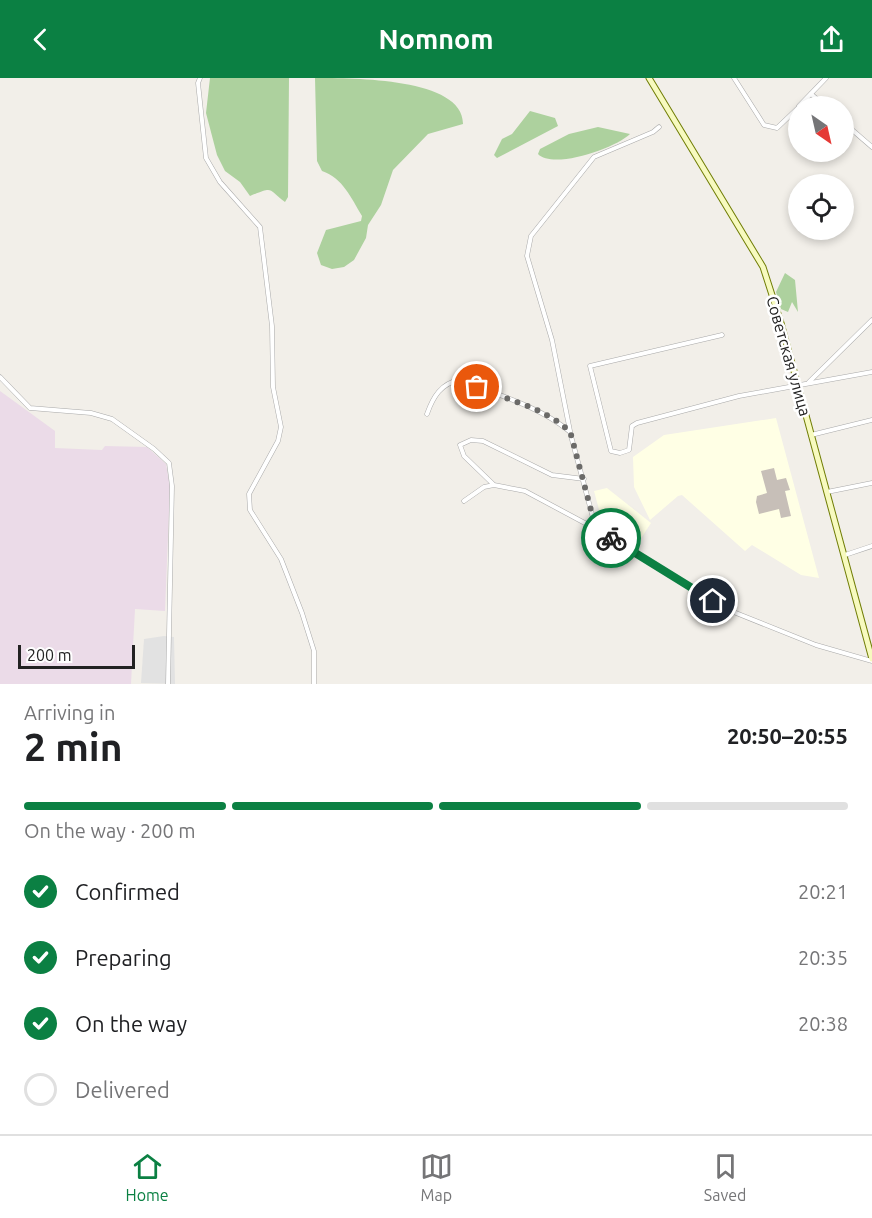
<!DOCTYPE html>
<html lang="en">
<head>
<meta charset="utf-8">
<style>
  :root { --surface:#fff; --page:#f6f6f6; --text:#202124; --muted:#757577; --line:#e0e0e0; --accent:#0b8043 }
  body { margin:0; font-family:Ubuntu,sans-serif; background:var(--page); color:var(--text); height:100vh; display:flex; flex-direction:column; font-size:22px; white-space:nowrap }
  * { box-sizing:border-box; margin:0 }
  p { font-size:20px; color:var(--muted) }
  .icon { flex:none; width:33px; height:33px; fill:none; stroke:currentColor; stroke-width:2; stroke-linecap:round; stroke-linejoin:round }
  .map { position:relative; height:606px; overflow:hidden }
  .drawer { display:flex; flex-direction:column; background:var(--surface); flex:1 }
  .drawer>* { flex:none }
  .needle { width:39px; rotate:146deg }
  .buttons { position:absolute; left:788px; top:18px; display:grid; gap:12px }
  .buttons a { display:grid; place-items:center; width:66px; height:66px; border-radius:50%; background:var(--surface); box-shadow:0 3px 9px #0003; font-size:30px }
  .scale { position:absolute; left:18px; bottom:15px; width:117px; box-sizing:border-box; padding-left:6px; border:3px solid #222; border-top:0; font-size:16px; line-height:21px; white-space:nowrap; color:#222; -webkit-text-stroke:4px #fff; paint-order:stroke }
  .pin { position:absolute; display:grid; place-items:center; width:51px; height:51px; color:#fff; margin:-26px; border:3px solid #fff; border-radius:50%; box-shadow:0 2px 6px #0007 }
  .courier { position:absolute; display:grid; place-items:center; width:60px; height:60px; margin:-30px; border:4px solid #0b8043; border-radius:50%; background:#fff; color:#222; box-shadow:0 2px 8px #0007 }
  .summary em { font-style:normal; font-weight:600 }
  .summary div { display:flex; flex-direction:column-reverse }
  .summary { display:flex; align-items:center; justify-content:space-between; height:102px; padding:0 24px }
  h1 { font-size:39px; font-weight:600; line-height:45px }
  .bar { display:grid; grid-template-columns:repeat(4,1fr); gap:9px 6px; align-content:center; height:72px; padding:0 24px }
  .bar i { height:8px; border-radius:4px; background:var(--line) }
  .bar .on { background:var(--accent) }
  .bar p { grid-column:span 4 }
  ol { padding:0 24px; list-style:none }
  li { display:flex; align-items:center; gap:18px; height:66px }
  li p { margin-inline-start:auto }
  li .icon { padding:6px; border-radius:50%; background:var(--accent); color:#fff; stroke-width:4 }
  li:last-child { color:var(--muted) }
  li i { width:33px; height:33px; border:3px solid var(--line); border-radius:50% }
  header { display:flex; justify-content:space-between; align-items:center; height:78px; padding:0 24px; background:var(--accent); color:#fff; font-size:27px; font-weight:600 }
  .menu { display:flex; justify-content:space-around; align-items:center; height:84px; border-top:2px solid var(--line); background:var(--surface); font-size:16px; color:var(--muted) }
  .menu a { display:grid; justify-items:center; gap:3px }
  .menu .on { color:var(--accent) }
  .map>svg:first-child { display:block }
  .industrial { fill:#ebdbe8 }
  .education { fill:#ffffe5 }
  .forest { fill:#add19e }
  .parking { fill:#e2e2e2 }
  .building { fill:#c7bfb8 }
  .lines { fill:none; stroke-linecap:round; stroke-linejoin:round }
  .minor-casing { stroke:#a9a9a9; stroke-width:5 }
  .secondary-casing { stroke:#707d05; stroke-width:7 }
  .minor { stroke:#fff; stroke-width:4 }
  .secondary { stroke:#f7fabf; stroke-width:5 }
  .done { stroke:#6b6a68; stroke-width:6; stroke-dasharray:0 10.8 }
  .route { stroke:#0b8043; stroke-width:8 }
  .labels { text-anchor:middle; stroke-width:5; stroke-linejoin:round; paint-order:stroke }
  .street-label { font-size:16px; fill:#222; stroke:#fff }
</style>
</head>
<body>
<header><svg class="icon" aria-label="back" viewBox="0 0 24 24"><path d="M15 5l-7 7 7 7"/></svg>Nomnom<svg class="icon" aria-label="share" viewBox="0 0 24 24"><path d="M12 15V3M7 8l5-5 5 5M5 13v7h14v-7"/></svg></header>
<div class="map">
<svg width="872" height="606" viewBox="0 0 872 606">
  <rect width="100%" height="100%" fill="#f2efe9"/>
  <path class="industrial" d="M 0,313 L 55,353 L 55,370 L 102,372 L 105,368 L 147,369 L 166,386 L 170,408 L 165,533 L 135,531 L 131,606 L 0,606 Z"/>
  <g class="education">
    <path d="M 776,340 L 819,500 L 801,497 L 752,467 L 745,473 L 682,417 L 678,418 L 650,442 L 634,409 L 633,379 L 664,357 Z"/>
    <path d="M 607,410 L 651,445 L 638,465 L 601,439 L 594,413 Z"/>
  </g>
  <g class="forest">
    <path d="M 210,0 L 289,0 L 288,119 L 285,124 C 267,111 275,108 250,118 L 240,104 L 225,93 L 217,77 L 206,35 Z"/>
    <path d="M 315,0 C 354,0 464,0 463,46 L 428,56 L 393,92 L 381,127 L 368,147 L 366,160 L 354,182 L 344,189 L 332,191 L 321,187 L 317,175 L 326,152 L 361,143 L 362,138 C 351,120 343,100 322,93 L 317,83 Z"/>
    <path d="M 530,33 L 555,40 L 558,48 L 497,80 L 494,77 L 502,61 L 512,56 Z"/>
    <path d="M 598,49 L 630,56 C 616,70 553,92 538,76 L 540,71 L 569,56 Z"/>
    <path d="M 785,195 L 795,202 L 798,234 L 792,224 L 788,234 L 781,231 L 776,214 Z"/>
  </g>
  <path class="parking" d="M 164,558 L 174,559 L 175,606 L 141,605 L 144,561 Z"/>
  <path class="building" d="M 774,390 L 777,402 L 786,400 L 790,412 L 785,413 L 791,438 L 781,440 L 779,431 L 759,436 L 756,424 L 757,418 L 767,415 L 761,393 Z"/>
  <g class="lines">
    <g class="minor-casing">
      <g id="minor">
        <path d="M 200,0 L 198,5 L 206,80 L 220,104 L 260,149 L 272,248 L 273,309 L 281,349 L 278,363 L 249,416 L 250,432 L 281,481 L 302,535 L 314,573 L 314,606"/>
        <path d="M 734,0 L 764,47 L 777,50 L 798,30"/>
        <path d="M 811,16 L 825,28"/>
        <path d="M 799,28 L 826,0"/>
        <path d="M 843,44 L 872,69"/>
        <path d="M 722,257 L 590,288 L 611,373 L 620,375 L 629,372 L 632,348 L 637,345 L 739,318 L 872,294"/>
        <path d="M 0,299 L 30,330 L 91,335 L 112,341 L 154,371 L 169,385 L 172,408 L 168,606"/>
        <path d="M 809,304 L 872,242"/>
        <path d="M 427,336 C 433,319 441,305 460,302 C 497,317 537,327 569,353"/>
        <path d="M 811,357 L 872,342"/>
        <path d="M 493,406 L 464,378 L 460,367 L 471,362 L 483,363 L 552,397 L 584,401"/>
        <path d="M 827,414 L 872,405"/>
        <path d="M 464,423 L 484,409 L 494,407 L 525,413 L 596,451 L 731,533 L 816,567 L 872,583"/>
        <path d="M 596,451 L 571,358 L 552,262 L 527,178 L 531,158 L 594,79 L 653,54 L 659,49"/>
        <path d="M 845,477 L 872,468"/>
      </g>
    </g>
    <g class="secondary-casing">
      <path id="secondary" d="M 649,0 L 763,189 L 781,245 L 872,581"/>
    </g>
    <use href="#minor" class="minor"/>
    <use href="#secondary" class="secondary"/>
  </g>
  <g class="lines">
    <path class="done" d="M 477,309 L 533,330 L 554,341 L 570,353 L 596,451 L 611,460"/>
    <path class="route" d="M 611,460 L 713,523"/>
  </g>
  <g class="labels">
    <g class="street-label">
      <text transform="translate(789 278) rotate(74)" y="6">Советская улица</text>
    </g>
  </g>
</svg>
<div class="buttons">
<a><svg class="needle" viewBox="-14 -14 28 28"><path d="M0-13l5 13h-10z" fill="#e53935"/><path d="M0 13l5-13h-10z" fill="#757577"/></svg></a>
<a><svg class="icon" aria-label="locate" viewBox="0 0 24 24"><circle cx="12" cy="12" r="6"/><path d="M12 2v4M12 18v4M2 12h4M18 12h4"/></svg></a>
</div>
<div class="scale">200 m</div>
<div class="pin" style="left:477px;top:309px;background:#ea580c"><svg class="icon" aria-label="bag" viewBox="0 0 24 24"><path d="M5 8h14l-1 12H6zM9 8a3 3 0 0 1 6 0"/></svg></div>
<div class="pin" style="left:713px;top:523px;background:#1f2937"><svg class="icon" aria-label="home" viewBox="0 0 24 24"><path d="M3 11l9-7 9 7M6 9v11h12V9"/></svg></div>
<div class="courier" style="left:611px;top:460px"><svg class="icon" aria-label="bike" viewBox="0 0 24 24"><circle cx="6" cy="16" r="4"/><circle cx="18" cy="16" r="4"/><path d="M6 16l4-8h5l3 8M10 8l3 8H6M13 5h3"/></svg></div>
</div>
<section class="drawer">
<div class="summary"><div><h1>2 min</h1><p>Arriving in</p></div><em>20:50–20:55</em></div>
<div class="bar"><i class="on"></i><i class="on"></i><i class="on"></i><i></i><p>On the way · 200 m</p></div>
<ol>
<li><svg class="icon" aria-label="check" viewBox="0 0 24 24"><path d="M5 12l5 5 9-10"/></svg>Confirmed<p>20:21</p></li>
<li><svg class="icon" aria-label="check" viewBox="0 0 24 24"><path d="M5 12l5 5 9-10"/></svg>Preparing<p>20:35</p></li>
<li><svg class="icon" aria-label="check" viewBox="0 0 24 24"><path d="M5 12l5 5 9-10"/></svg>On the way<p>20:38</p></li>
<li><i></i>Delivered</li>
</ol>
</section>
<nav class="menu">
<a class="on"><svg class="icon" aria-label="home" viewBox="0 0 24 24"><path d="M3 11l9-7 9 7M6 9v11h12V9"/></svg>Home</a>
<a><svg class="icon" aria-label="map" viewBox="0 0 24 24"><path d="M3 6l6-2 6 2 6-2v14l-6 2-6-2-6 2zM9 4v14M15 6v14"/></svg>Map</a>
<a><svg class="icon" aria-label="saved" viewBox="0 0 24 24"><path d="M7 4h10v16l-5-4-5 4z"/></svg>Saved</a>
</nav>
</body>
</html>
